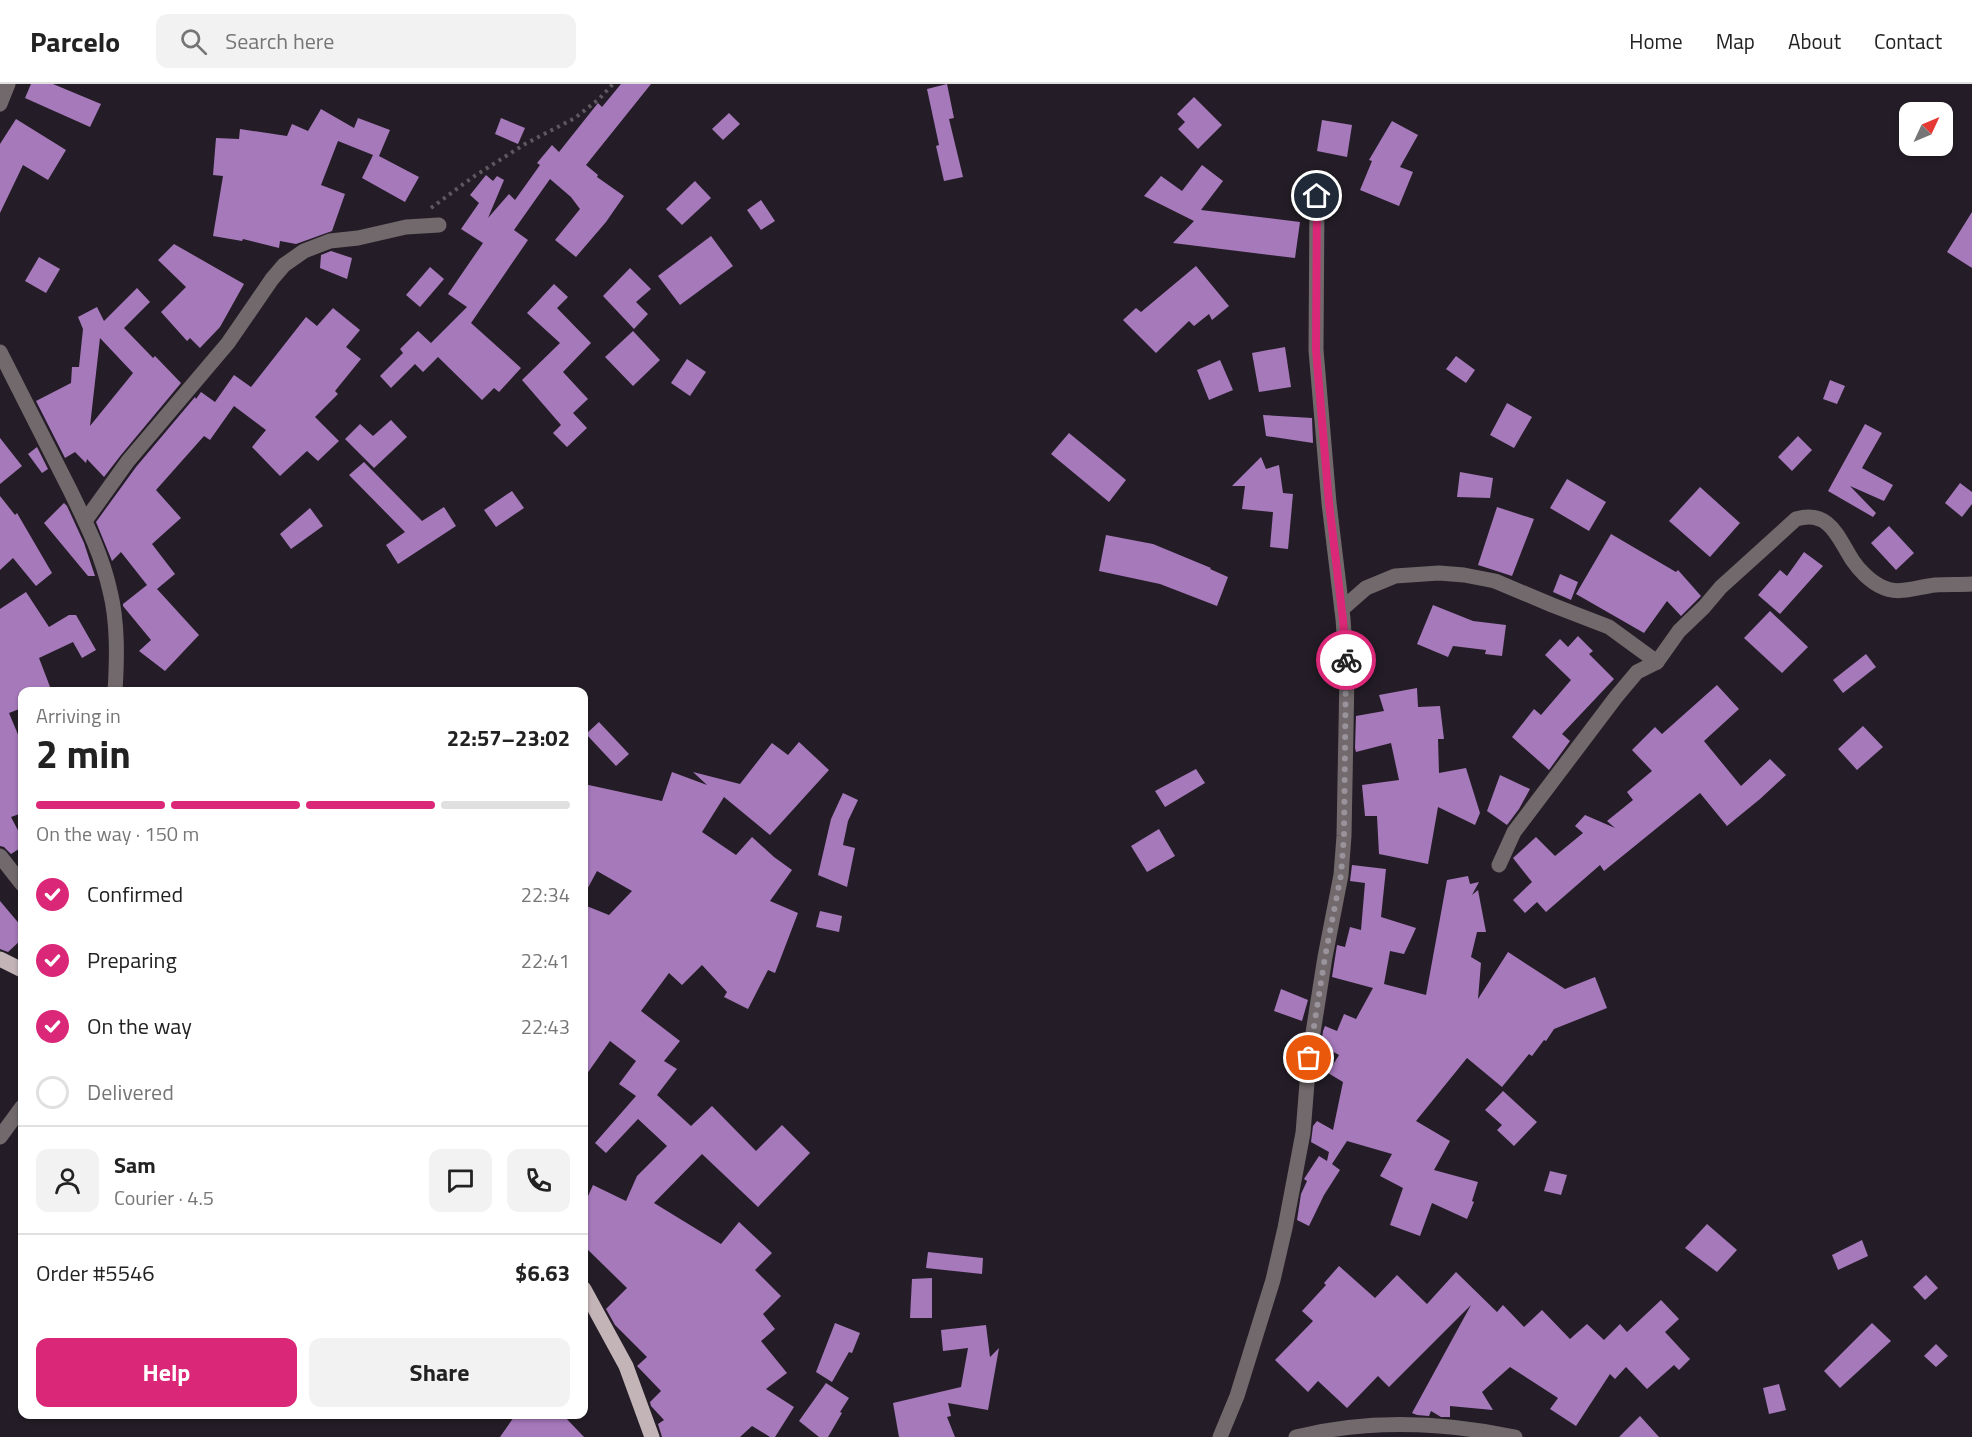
<!DOCTYPE html>
<meta charset="utf-8">
<style>
:root{--surface:#fff;--page:#f2f2f2;--text:#222;--muted:#767676;--line:#e0e0e0;--accent:#db2777}
body{margin:0;font-family:"Titillium Web",sans-serif;background:var(--page);color:var(--text);height:100vh;display:flex;flex-direction:column;font-size:22px;white-space:nowrap}
*{box-sizing:border-box;margin:0}
p{font-size:20px;color:var(--muted)}
.icon{flex:none;width:33px;height:33px;fill:none;stroke:currentColor;stroke-width:2;stroke-linecap:round;stroke-linejoin:round}
.map{position:relative;flex:1;overflow:hidden}
.details{position:absolute;left:18px;top:603px;width:570px;height:732px;display:flex;flex-direction:column;background:var(--surface);border-radius:12px;box-shadow:0 2px 4px #0004}
.details>*{flex:none}
.needle{width:39px;rotate:46deg}
.buttons{position:absolute;left:1899px;top:18px;display:grid;gap:12px}
.buttons a{display:grid;place-items:center;width:54px;height:54px;border-radius:12px;background:var(--surface);box-shadow:0 2px 4px #0004;font-size:30px}
.pin{position:absolute;display:grid;place-items:center;width:51px;height:51px;color:#fff;margin:-26px;border:3px solid #fff;border-radius:50%;box-shadow:0 2px 6px #0007}
.courier{position:absolute;display:grid;place-items:center;width:60px;height:60px;margin:-30px;border:4px solid #db2777;border-radius:50%;background:#fff;color:#222;box-shadow:0 2px 8px #0007}
.summary em{font-style:normal;font-weight:700}
.summary div{display:flex;flex-direction:column-reverse}
.summary{display:flex;align-items:center;justify-content:space-between;height:102px;padding:0 18px}
h1{font-size:39px;font-weight:700;line-height:45px}
.bar{display:grid;grid-template-columns:repeat(4,1fr);gap:9px 6px;align-content:center;height:72px;padding:0 18px}
.bar i{height:8px;border-radius:4px;background:var(--line)}
.bar .current{background:var(--accent)}
.bar p{grid-column:span 4}
.line{display:flex;align-items:center;gap:15px;padding:0 18px;border-top:2px solid var(--line)}
.line div{flex:1}
.round{display:grid;place-items:center;flex:none;width:63px;height:63px;border-radius:12px;background:var(--page)}
ol{padding:0 18px;list-style:none}
li{display:flex;align-items:center;gap:18px;height:66px}
li p{margin-inline-start:auto}
li .icon{padding:6px;border-radius:50%;background:var(--accent);color:#fff;stroke-width:4}
li:last-child{color:var(--muted)}
li i{width:33px;height:33px;border:3px solid var(--line);border-radius:50%}
.button{display:flex;gap:12px;margin-top:auto;padding:12px 18px}
.button a{flex:1;height:69px;border-radius:12px;background:var(--accent);color:#fff;font-size:24px;font-weight:700;line-height:69px;text-align:center}
.button a+a{background:var(--page);color:var(--text)}
header{display:flex;align-items:center;gap:36px;box-sizing:border-box;height:84px;padding:0 30px;background:var(--surface);border-bottom:2px solid var(--line)}
header strong{font-size:28px}
nav{display:flex;gap:33px;margin-inline-start:auto;font-size:21px}
.search{width:420px;height:54px;background:var(--page);display:flex;align-items:center;gap:15px;box-sizing:border-box;padding:0 21px;border-radius:12px;color:var(--muted);font-size:22px}
.map>svg:first-child{display:block}
.building{fill:#a679bb;fill-rule:evenodd}
.lines{fill:none;stroke-linecap:round;stroke-linejoin:round}
.path{stroke:#5e5861;stroke-width:4;stroke-dasharray:3 4.5;stroke-linecap:butt}
.minor{stroke:#71696b;stroke-width:15}
.major{stroke:#c3b4b8;stroke-width:15}
.done{stroke:#99949c;stroke-width:6;stroke-dasharray:0 10.8}
.route{stroke:#db2777;stroke-width:8}
</style>
<header>
<strong>Parcelo</strong>
<div class="search"><svg class="icon" aria-label="search" viewBox="0 0 24 24"><circle cx="10" cy="10" r="6"/><path d="M15 15l6 6"/></svg>Search here</div>
<nav><a>Home</a><a>Map</a><a>About</a><a>Contact</a></nav>
</header>
<div class="map">
<svg width="1972" height="1353" viewBox="0 0 1972 1353">
<rect width="100%" height="100%" fill="#241d27"/>
<g class="building">
<path d="M 31,0 L 53,0 L 101,20 L 90,43 L 25,14 Z"/>
<path d="M 621,0 L 651,0 L 586,81 L 598,91 L 597,93 L 624,112 L 606,138 L 576,173 L 555,156 L 580,125 L 571,113 L 550,95 L 514,146 L 528,156 L 471,239 L 521,284 L 499,308 L 494,304 L 482,316 L 438,273 L 423,288 L 415,280 L 391,304 L 380,292 L 403,269 L 400,265 L 418,247 L 431,259 L 467,223 L 448,210 L 483,159 L 461,145 L 479,119 L 470,111 L 486,91 L 493,97 L 497,92 L 504,96 L 488,134 L 509,110 L 515,116 L 540,81 L 537,79 L 552,61 L 559,68 L 598,19 L 602,23 Z"/>
<path d="M 947,0 L 954,34 L 949,35 L 963,93 L 944,97 L 936,62 L 939,61 L 927,5 Z"/>
<path d="M 1194,13 L 1222,41 L 1198,65 L 1178,45 L 1185,38 L 1177,30 Z"/>
<path d="M 321,25 L 354,44 L 358,34 L 390,46 L 379,72 L 419,93 L 405,118 L 362,94 L 373,71 L 338,57 L 321,101 L 345,110 L 332,147 L 296,160 L 280,157 L 279,164 L 243,155 L 242,157 L 213,152 L 223,92 L 213,91 L 216,54 L 239,55 L 240,45 L 287,52 L 292,40 L 308,47 Z"/>
<path d="M 729,29 L 740,40 L 723,56 L 712,45 Z"/>
<path d="M 501,34 L 525,44 L 518,60 L 495,50 Z"/>
<path d="M 16,35 L 66,66 L 48,96 L 23,81 L 0,129 L 0,60 Z"/>
<path d="M 1322,36 L 1352,41 L 1347,73 L 1317,67 Z"/>
<path d="M 1392,37 L 1418,51 L 1400,83 L 1413,88 L 1399,122 L 1360,106 L 1372,77 L 1369,76 Z"/>
<path d="M 1202,81 L 1223,97 L 1201,126 L 1300,138 L 1295,174 L 1173,159 L 1194,137 L 1144,112 L 1161,92 L 1182,107 Z"/>
<path d="M 695,97 L 711,114 L 682,141 L 666,125 Z"/>
<path d="M 761,116 L 775,137 L 761,146 L 747,126 Z"/>
<path d="M 1972,128 L 1972,184 L 1947,168 Z"/>
<path d="M 711,152 L 733,182 L 680,221 L 658,192 Z"/>
<path d="M 174,160 L 244,200 L 220,243 L 200,264 L 190,254 L 187,257 L 161,228 L 186,203 L 158,176 Z"/>
<path d="M 331,167 L 352,174 L 347,195 L 320,184 L 321,171 Z"/>
<path d="M 39,173 L 60,185 L 46,209 L 25,197 Z"/>
<path d="M 1196,182 L 1229,222 L 1212,236 L 1209,230 L 1194,242 L 1189,237 L 1156,269 L 1123,236 L 1136,224 L 1141,228 Z"/>
<path d="M 430,183 L 444,195 L 420,223 L 406,211 Z"/>
<path d="M 630,184 L 651,205 L 636,218 L 648,230 L 634,245 L 603,212 Z"/>
<path d="M 554,200 L 568,213 L 557,224 L 591,259 L 563,288 L 588,315 L 573,329 L 587,344 L 567,363 L 553,349 L 561,341 L 522,296 L 560,259 L 527,229 Z"/>
<path d="M 137,204 L 150,218 L 124,244 L 153,274 L 155,272 L 181,299 L 121,371 L 104,393 L 87,375 L 86,379 L 75,368 L 65,374 L 36,317 L 71,299 L 72,283 L 79,283 L 83,245 L 78,233 L 97,223 L 104,237 ZM 100,254 L 133,289 L 90,342 Z"/>
<path d="M 333,224 L 360,246 L 346,263 L 361,275 L 335,307 L 338,310 L 315,333 L 339,357 L 318,377 L 307,367 L 280,392 L 252,363 L 266,346 L 234,322 L 210,356 L 204,352 L 156,406 L 181,434 L 152,460 L 175,490 L 157,505 L 199,551 L 165,587 L 139,567 L 151,556 L 123,522 L 123,520 L 147,501 L 121,468 L 112,477 L 96,438 L 136,383 L 195,313 L 196,315 L 201,308 L 215,318 L 234,291 L 251,303 L 306,233 L 317,242 Z"/>
<path d="M 633,247 L 660,276 L 633,302 L 605,273 Z"/>
<path d="M 1285,263 L 1291,303 L 1259,308 L 1252,269 Z"/>
<path d="M 1456,272 L 1475,286 L 1466,299 L 1446,285 Z"/>
<path d="M 687,275 L 706,288 L 690,312 L 671,299 Z"/>
<path d="M 1220,276 L 1233,306 L 1209,316 L 1197,286 Z"/>
<path d="M 1830,296 L 1845,302 L 1837,320 L 1823,315 Z"/>
<path d="M 1507,319 L 1532,333 L 1514,364 L 1490,351 Z"/>
<path d="M 1263,331 L 1312,334 L 1313,359 L 1266,352 Z"/>
<path d="M 391,336 L 407,353 L 374,384 L 345,355 L 360,340 L 373,352 Z"/>
<path d="M 1865,340 L 1882,349 L 1862,384 L 1893,401 L 1884,417 L 1850,402 L 1876,429 L 1873,433 L 1828,407 Z"/>
<path d="M 1069,349 L 1126,396 L 1109,418 L 1051,370 Z"/>
<path d="M 1798,352 L 1812,366 L 1792,387 L 1778,373 Z"/>
<path d="M 0,354 L 22,382 L 0,400 Z"/>
<path d="M 37,363 L 48,385 L 42,389 L 28,370 Z"/>
<path d="M 1261,373 L 1266,385 L 1279,381 L 1283,409 L 1293,410 L 1288,465 L 1270,463 L 1273,428 L 1242,425 L 1245,402 L 1232,402 Z"/>
<path d="M 364,378 L 422,437 L 444,423 L 456,442 L 398,480 L 386,461 L 405,448 L 349,391 Z"/>
<path d="M 1460,388 L 1493,394 L 1490,414 L 1457,413 Z"/>
<path d="M 1567,395 L 1606,418 L 1589,447 L 1550,424 Z"/>
<path d="M 1960,399 L 1972,408 L 1972,420 L 1962,433 L 1945,419 Z"/>
<path d="M 1700,403 L 1740,439 L 1710,473 L 1669,437 Z"/>
<path d="M 512,407 L 524,424 L 496,443 L 484,426 Z"/>
<path d="M 0,412 L 15,431 L 17,429 L 52,489 L 36,502 L 13,474 L 0,486 Z"/>
<path d="M 64,419 L 67,422 L 84,459 L 95,492 L 88,492 L 44,439 Z"/>
<path d="M 1497,423 L 1534,435 L 1512,492 L 1478,481 Z"/>
<path d="M 310,424 L 323,442 L 291,465 L 280,450 Z"/>
<path d="M 1889,442 L 1914,469 L 1896,486 L 1871,459 Z"/>
<path d="M 1611,450 L 1676,488 L 1678,486 L 1701,512 L 1681,532 L 1667,517 L 1644,549 L 1576,510 Z"/>
<path d="M 1106,451 L 1153,460 L 1211,484 L 1210,485 L 1228,493 L 1217,522 L 1160,500 L 1099,487 Z"/>
<path d="M 1804,468 L 1823,482 L 1780,530 L 1758,511 L 1780,486 L 1787,492 Z"/>
<path d="M 1560,490 L 1578,498 L 1571,516 L 1553,508 Z"/>
<path d="M 26,508 L 49,543 L 69,531 L 76,531 L 96,566 L 82,574 L 73,558 L 39,574 L 52,608 L 22,608 L 22,624 L 9,629 L 22,660 L 22,729 L 11,733 L 22,754 L 22,763 L 11,770 L 4,763 L 0,762 L 0,525 Z"/>
<path d="M 1433,521 L 1473,537 L 1506,541 L 1502,572 L 1485,570 L 1486,566 L 1453,562 L 1448,573 L 1417,560 Z"/>
<path d="M 1770,527 L 1808,563 L 1782,589 L 1744,554 Z"/>
<path d="M 1578,552 L 1593,567 L 1589,570 L 1614,595 L 1562,650 L 1570,657 L 1549,686 L 1512,653 L 1534,625 L 1541,631 L 1571,596 L 1545,571 L 1560,555 L 1568,563 Z"/>
<path d="M 1866,570 L 1876,583 L 1843,609 L 1833,596 Z"/>
<path d="M 1717,601 L 1739,625 L 1704,657 L 1741,702 L 1770,675 L 1786,691 L 1760,715 L 1727,742 L 1700,709 L 1604,787 L 1600,781 L 1546,828 L 1537,818 L 1525,829 L 1513,816 L 1532,798 L 1513,774 L 1536,753 L 1555,772 L 1583,749 L 1575,742 L 1585,731 L 1615,744 L 1607,737 L 1633,716 L 1627,708 L 1652,687 L 1632,666 L 1655,643 L 1662,650 Z"/>
<path d="M 1417,604 L 1418,623 L 1440,622 L 1444,655 L 1438,655 L 1439,689 L 1466,684 L 1480,729 L 1475,741 L 1438,723 L 1428,780 L 1379,770 L 1377,732 L 1365,732 L 1362,701 L 1399,696 L 1391,659 L 1356,668 L 1355,664 L 1356,632 L 1384,627 L 1379,611 Z"/>
<path d="M 599,638 L 629,670 L 616,682 L 586,650 Z"/>
<path d="M 1863,642 L 1883,663 L 1857,686 L 1838,665 Z"/>
<path d="M 799,658 L 829,686 L 770,751 L 724,713 L 702,748 L 736,771 L 752,753 L 774,773 L 792,786 L 770,817 L 798,829 L 775,889 L 768,886 L 748,925 L 724,913 L 727,908 L 702,881 L 682,901 L 669,889 L 641,927 L 680,957 L 664,977 L 677,985 L 657,1011 L 691,1042 L 712,1022 L 756,1067 L 782,1041 L 810,1069 L 758,1123 L 702,1070 L 654,1119 L 721,1160 L 739,1138 L 772,1169 L 755,1186 L 781,1212 L 763,1230 L 775,1245 L 761,1257 L 787,1289 L 766,1305 L 794,1323 L 775,1353 L 770,1353 L 752,1342 L 740,1353 L 662,1353 L 658,1340 L 664,1336 L 651,1322 L 650,1318 L 661,1307 L 637,1282 L 647,1273 L 615,1241 L 606,1225 L 627,1204 L 584,1162 L 584,1121 L 593,1101 L 626,1117 L 637,1092 L 667,1062 L 638,1035 L 606,1069 L 595,1059 L 636,1012 L 619,1000 L 636,977 L 610,957 L 584,994 L 584,821 L 609,831 L 632,807 L 597,787 L 584,811 L 584,700 L 662,717 L 672,688 L 707,701 L 693,688 L 740,700 L 772,659 L 788,671 Z"/>
<path d="M 1196,685 L 1205,699 L 1165,723 L 1155,707 Z"/>
<path d="M 1500,691 L 1530,705 L 1519,725 L 1507,741 L 1487,727 Z"/>
<path d="M 843,709 L 858,716 L 848,737 L 843,761 L 855,764 L 847,803 L 818,791 L 831,735 Z"/>
<path d="M 1159,745 L 1175,772 L 1147,788 L 1131,762 Z"/>
<path d="M 1352,781 L 1386,785 L 1381,833 L 1416,844 L 1404,870 L 1390,867 L 1384,900 L 1426,911 L 1447,796 L 1468,792 L 1470,800 L 1479,798 L 1472,811 L 1478,806 L 1486,848 L 1477,848 L 1471,873 L 1481,879 L 1478,915 L 1508,868 L 1565,905 L 1595,893 L 1607,924 L 1554,945 L 1546,957 L 1544,956 L 1532,972 L 1529,970 L 1502,1003 L 1467,974 L 1416,1037 L 1450,1057 L 1434,1086 L 1478,1098 L 1472,1117 L 1474,1118 L 1467,1135 L 1432,1119 L 1420,1152 L 1390,1141 L 1403,1104 L 1380,1092 L 1392,1070 L 1347,1057 L 1332,1080 L 1340,1086 L 1324,1111 L 1309,1142 L 1297,1136 L 1301,1110 L 1307,1097 L 1304,1095 L 1319,1072 L 1327,1077 L 1329,1068 L 1311,1058 L 1313,1042 L 1317,1037 L 1333,1046 L 1343,998 L 1328,989 L 1339,971 L 1321,961 L 1323,947 L 1325,942 L 1337,947 L 1344,930 L 1356,935 L 1373,904 L 1332,893 L 1337,861 L 1345,863 L 1350,843 L 1361,846 L 1365,799 L 1350,797 Z"/>
<path d="M 0,817 L 22,843 L 22,855 L 8,868 L 0,865 Z"/>
<path d="M 820,827 L 842,832 L 839,848 L 816,843 Z"/>
<path d="M 1281,905 L 1308,916 L 1302,937 L 1274,927 Z"/>
<path d="M 1503,1007 L 1537,1038 L 1514,1062 L 1497,1046 L 1502,1041 L 1485,1026 Z"/>
<path d="M 1550,1087 L 1567,1091 L 1561,1111 L 1544,1107 Z"/>
<path d="M 1707,1140 L 1737,1166 L 1717,1188 L 1685,1164 Z"/>
<path d="M 1862,1156 L 1868,1172 L 1838,1186 L 1832,1171 Z"/>
<path d="M 928,1168 L 983,1174 L 982,1190 L 926,1184 Z"/>
<path d="M 1339,1182 L 1375,1214 L 1397,1191 L 1427,1220 L 1456,1188 L 1497,1228 L 1503,1221 L 1524,1243 L 1542,1226 L 1570,1255 L 1587,1240 L 1604,1256 L 1620,1240 L 1627,1248 L 1661,1216 L 1679,1235 L 1665,1248 L 1690,1275 L 1679,1286 L 1674,1281 L 1647,1305 L 1626,1283 L 1615,1295 L 1610,1290 L 1576,1342 L 1550,1325 L 1558,1314 L 1510,1283 L 1482,1308 L 1493,1326 L 1450,1322 L 1450,1333 L 1441,1333 L 1431,1327 L 1429,1332 L 1417,1331 L 1412,1329 L 1471,1221 L 1389,1303 L 1378,1292 L 1347,1324 L 1318,1297 L 1308,1308 L 1275,1276 L 1313,1237 L 1302,1227 L 1326,1201 L 1324,1199 Z"/>
<path d="M 1926,1191 L 1938,1204 L 1925,1216 L 1913,1203 Z"/>
<path d="M 932,1194 L 932,1234 L 910,1234 L 912,1195 Z"/>
<path d="M 835,1239 L 860,1249 L 852,1269 L 849,1268 L 832,1298 L 816,1288 Z"/>
<path d="M 1872,1239 L 1891,1257 L 1840,1304 L 1824,1287 Z"/>
<path d="M 986,1241 L 990,1273 L 999,1264 L 988,1326 L 948,1319 L 951,1332 L 947,1333 L 955,1353 L 899,1353 L 893,1319 L 961,1303 L 968,1264 L 943,1267 L 941,1246 Z"/>
<path d="M 1936,1260 L 1948,1272 L 1936,1283 L 1924,1272 Z"/>
<path d="M 826,1299 L 849,1314 L 840,1328 L 842,1329 L 828,1353 L 819,1353 L 799,1337 Z"/>
<path d="M 1779,1300 L 1786,1326 L 1769,1330 L 1763,1304 Z"/>
<path d="M 516,1330 L 562,1330 L 584,1353 L 500,1353 Z"/>
<path d="M 1640,1332 L 1659,1353 L 1619,1353 Z"/>
</g>
<g class="lines">
<path class="path" d="M 431,124 L 473,93 L 525,60 L 575,34 L 599,15 L 613,0"/>
<g class="minor">
<path d="M 0,20 L 8,0"/>
<path d="M 0,268 C 23,314 47,360 70,406 C 86,439 102,471 110,507 C 118,539 117,575 115,608"/>
<path d="M 85,437 L 128,377 L 228,259 L 272,195 L 284,181 L 304,167 L 330,157 L 358,154 L 406,143 L 439,141"/>
<path d="M 1342,525 L 1366,504 L 1395,492 L 1439,489 L 1464,491 L 1495,497 L 1552,521 L 1609,543 L 1657,578 L 1679,547 L 1704,523 L 1721,503 L 1796,435 C 1830,425 1838,454 1853,477 C 1859,486 1870,497 1880,502 C 1898,512 1916,503 1935,501 C 1947,500 1960,501 1972,500"/>
<path d="M 0,772 L 22,800"/>
<path d="M 1499,781 L 1514,748 L 1616,613 L 1637,588 L 1657,578"/>
<path d="M 0,1053 L 22,1023"/>
<path d="M 1220,1353 L 1237,1312 L 1273,1196 L 1285,1144 L 1303,1049 L 1309,974 L 1325,873 L 1341,791 L 1344,752 L 1347,590 L 1343,535 L 1329,419 L 1316,266 L 1317,113"/>
<path d="M 1296,1353 C 1367,1335 1443,1338 1515,1353"/>
</g>
<g class="major">
<path d="M 0,875 L 22,886"/>
<path d="M 584,1205 L 626,1282 L 652,1353"/>
</g>
</g>
<g class="lines">
<path class="done" d="M 1309,974 L 1325,873 L 1341,791 L 1344,752 L 1346,576"/>
<path class="route" d="M 1317,112 L 1316,266 L 1329,419 L 1343,536 L 1346,576"/>
</g>
</svg>
<div class="buttons">
<a><svg class="needle" viewBox="-14 -14 28 28"><path d="M0-13l5 13h-10z" fill="#e53935"/><path d="M0 13l5-13h-10z" fill="#767676"/></svg></a>
</div>
<div class="pin" style="left:1309px;top:974px;background:#ea580c"><svg class="icon" aria-label="bag" viewBox="0 0 24 24"><path d="M5 8h14l-1 12H6zM9 8a3 3 0 0 1 6 0"/></svg></div>
<div class="pin" style="left:1317px;top:112px;background:#1f2937"><svg class="icon" aria-label="home" viewBox="0 0 24 24"><path d="M3 11l9-7 9 7M6 9v11h12V9"/></svg></div>
<div class="courier" style="left:1346px;top:576px"><svg class="icon" aria-label="bike" viewBox="0 0 24 24"><circle cx="6" cy="16" r="4"/><circle cx="18" cy="16" r="4"/><path d="M6 16l4-8h5l3 8M10 8l3 8H6M13 5h3"/></svg></div>
<section class="details">
<div class="summary"><div><h1>2 min</h1><p>Arriving in</p></div><em>22:57–23:02</em></div>
<div class="bar"><i class="current"></i><i class="current"></i><i class="current"></i><i></i><p>On the way · 150 m</p></div>
<ol>
<li><svg class="icon" aria-label="check" viewBox="0 0 24 24"><path d="M5 12l5 5 9-10"/></svg>Confirmed<p>22:34</p></li>
<li><svg class="icon" aria-label="check" viewBox="0 0 24 24"><path d="M5 12l5 5 9-10"/></svg>Preparing<p>22:41</p></li>
<li><svg class="icon" aria-label="check" viewBox="0 0 24 24"><path d="M5 12l5 5 9-10"/></svg>On the way<p>22:43</p></li>
<li><i></i>Delivered</li>
</ol>
<div class="line" style="height:108px"><a class="round"><svg class="icon" aria-label="person" viewBox="0 0 24 24"><circle cx="12" cy="8" r="4"/><path d="M4 21q1-7 8-7t8 7"/></svg></a><div><b>Sam</b><p>Courier · 4.5</p></div><a class="round"><svg class="icon" aria-label="chat" viewBox="0 0 24 24"><path d="M4 5h16v11H9l-5 4z"/></svg></a><a class="round"><svg class="icon" aria-label="phone" viewBox="0 0 24 24"><path d="M5 4h4l2 5-3 2q2 4 5 5l2-3 5 2v4C11 20 4 13 5 4z"/></svg></a></div>
<div class="line" style="height:78px"><div>Order #5546</div><b>$6.63</b></div>
<div class="button"><a>Help</a><a>Share</a></div>
</section>
</div>
